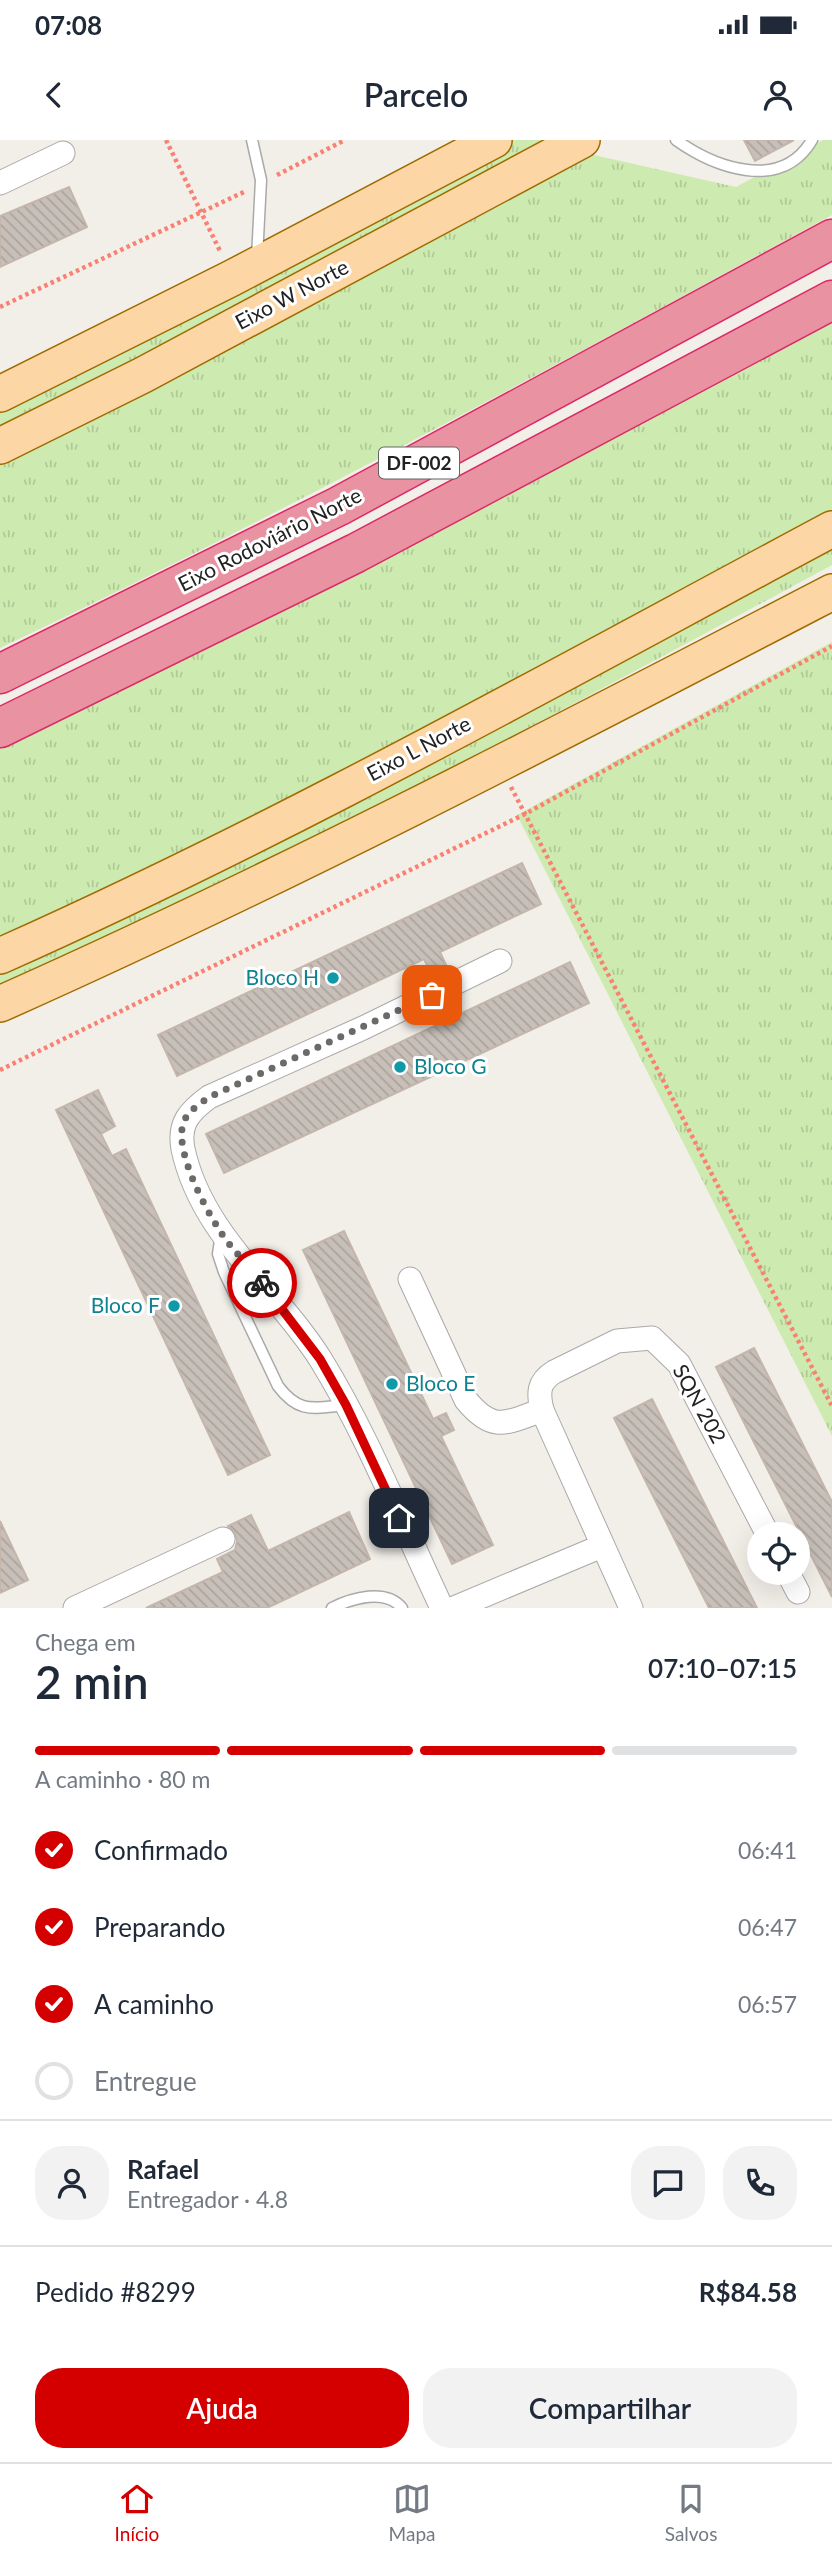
<!DOCTYPE html>
<html lang="pt">
<meta charset="utf-8">
<style>
:root{--surface:#fff;--page:#f2f2f3;--text:#1f2937;--muted:#747a83;--line:#e0e1e3;--accent:#d40000}
body{margin:0;font-family:Lato,sans-serif;background:var(--page);color:var(--text);height:100vh;display:flex;flex-direction:column;font-size:26px;white-space:nowrap}
*{box-sizing:border-box;margin:0}
p{font-size:23px;color:var(--muted)}
.icon{flex:none;width:38px;height:38px;fill:none;stroke:currentColor;stroke-width:2;stroke-linecap:round;stroke-linejoin:round}
.map{position:relative;height:1468px;overflow:hidden}
.sheet{display:flex;flex-direction:column;background:var(--surface);flex:1}
.sheet>*{flex:none}
.tools{position:absolute;left:747px;top:1382px;display:grid;gap:14px}
.tools a{display:grid;place-items:center;width:63px;height:63px;border-radius:50%;background:var(--surface);box-shadow:0 7px 28px #0002;font-size:35px}
.pin{position:absolute;display:grid;place-items:center;width:60px;height:60px;color:#fff;margin:-30px;border-radius:14px;box-shadow:0 4px 10px #0006}
.courier{position:absolute;display:grid;place-items:center;width:70px;height:70px;margin:-35px;border:5px solid #d40000;border-radius:50%;background:#fff;color:#222;box-shadow:0 2px 9px #0007}
.head em{font-style:normal;font-weight:600}
.head div{display:flex;flex-direction:column-reverse}
.head{display:flex;align-items:center;justify-content:space-between;height:119px;padding:0 35px}
h1{font-size:46px;font-weight:600;line-height:52px}
.bar{display:grid;grid-template-columns:repeat(4,1fr);gap:10px 7px;align-content:center;height:84px;padding:0 35px}
.bar i{height:9px;border-radius:5px;background:var(--line)}
.bar .current{background:var(--accent)}
.bar p{grid-column:span 4}
.line{display:flex;align-items:center;gap:18px;padding:0 35px;border-top:2px solid var(--line)}
.line div{flex:1}
.round{display:grid;place-items:center;flex:none;width:74px;height:74px;border-radius:28px;background:var(--page)}
ol{padding:0 35px;list-style:none}
li{display:flex;align-items:center;gap:21px;height:77px}
li p{margin-inline-start:auto}
li .icon{padding:7px;border-radius:50%;background:var(--accent);color:#fff;stroke-width:4}
li:last-child{color:var(--muted)}
li i{width:38px;height:38px;border:4px solid var(--line);border-radius:50%}
.cta{display:flex;gap:14px;margin-top:auto;padding:14px 35px}
.cta a{flex:1;height:80px;border-radius:28px;background:var(--accent);color:#fff;font-size:28px;font-weight:600;line-height:80px;text-align:center}
.cta a+a{background:var(--page);color:var(--text)}
.status{display:flex;justify-content:space-between;align-items:center;height:49px;padding:0 35px;background:var(--surface);direction:ltr}
.status svg{height:19px;fill:currentColor}
header{display:flex;justify-content:space-between;align-items:center;height:91px;padding:0 35px;background:var(--surface);font-size:32px;font-weight:600}
.tab-bar{display:flex;justify-content:space-around;align-items:center;height:98px;border-top:2px solid var(--line);background:var(--surface);font-size:19px;color:var(--muted)}
.tab-bar a{display:grid;justify-items:center;gap:4px}
.tab-bar .current{color:var(--accent)}
.map>svg:first-child{display:block}
.grass{fill:url(#grass-tufts)}
.building{fill:url(#building-back-hatch);stroke:#c4b6ab;stroke-width:2}
.lines{fill:none;stroke-linecap:round;stroke-linejoin:round}
.lane-casing{stroke:#a9a9a9;stroke-width:13}
.street-casing{stroke:#a9a9a9;stroke-width:25}
.primary-casing{stroke:#a06b00;stroke-width:38}
.highway-casing{stroke:#dc2a67;stroke-width:41}
.path{stroke:#fa8072;stroke-width:4.5;stroke-dasharray:3.5 3.5;stroke-linecap:butt}
.lane{stroke:#fff;stroke-width:10}
.street{stroke:#fff;stroke-width:23}
.primary{stroke:#fcd6a4;stroke-width:35}
.highway{stroke:#e892a2;stroke-width:38}
.done{stroke:#6b6a68;stroke-width:7;stroke-dasharray:0 12.6}
.route{stroke:#d40000;stroke-width:9}
.culture-dot{fill:#0f9aa8;stroke:#fff;stroke-width:2.5}
.labels{text-anchor:middle;stroke-width:6;stroke-linejoin:round;paint-order:stroke}
.shield{fill:#fff;stroke:#646464;stroke-width:2}
.shield-label{font-size:19px;font-weight:bold;fill:#222}
.street-label{font-size:21px;fill:#222;stroke:#fff}
.culture-label{font-size:21px;fill:#0d838f;stroke:#fff;text-anchor:end}
</style>
<div class="status"><b>07:08</b><svg viewBox="0 0 49 12"><path d="M0 12V9h3v3zM5 12V6h3v6zM10 12V3h3v9zM15 12V0h3v12zM26 1h20v11H26zM47 4h2v5h-2z"/></svg></div>
<header><svg class="icon" aria-label="back" viewBox="0 0 24 24"><path d="M15 5l-7 7 7 7"/></svg>Parcelo<svg class="icon" aria-label="person" viewBox="0 0 24 24"><circle cx="12" cy="8" r="4"/><path d="M4 21q1-7 8-7t8 7"/></svg></header>
<div class="map">
<svg width="832" height="1468" viewBox="0 0 832 1468">
<defs>
<pattern id="grass-tufts" width="24" height="20" patternUnits="userSpaceOnUse" patternTransform="scale(1.75)"><rect width="24" height="20" fill="#cdebb0"/><path d="M3 7l-1-3M5 7V3M7 7l1-3M15 17l-1-3M17 17v-4M19 17l1-3" fill="none" stroke="#b0c997"/></pattern>
<pattern id="building-back-hatch" width="6" height="6" patternUnits="userSpaceOnUse" patternTransform="scale(1.75)"><rect width="6" height="6" fill="#c7bfb8"/><path d="M-1 5l2 2M0 0l6 6M5-1l2 2" fill="none" stroke="#aba49e"/></pattern>
</defs>
<rect width="100%" height="100%" fill="#f2efe9"/>
<g class="grass">
<path d="M 514,0 L 553,0 L 220,177 L 0,287 L 0,269 L 286,123 Z"/>
<path d="M 823,0 L 832,0 L 832,75 C 557,225 283,374 0,508 L 0,308 L 585,13 L 736,47 Z"/>
<path d="M 832,176 L 832,370 L 471,568 L 69,768 L 0,798 L 0,606 Z"/>
<path d="M 832,404 L 832,425 C 559,573 283,720 0,849 L 0,832 Z"/>
<path d="M 832,502 L 832,1296 L 517,675 Z"/>
</g>
<g class="building">
<path d="M 744,0 L 794,0 L 755,21 Z"/>
<path d="M 69,47 L 87,87 L 0,127 L 0,76 Z"/>
<path d="M 522,723 L 541,764 L 440,812 L 449,831 L 433,838 L 424,819 L 177,936 L 158,895 Z"/>
<path d="M 570,822 L 589,863 L 224,1033 L 206,994 Z"/>
<path d="M 98,950 L 115,986 L 101,994 L 112,1016 L 126,1009 L 270,1315 L 228,1335 L 56,970 Z"/>
<path d="M 344,1091 L 433,1279 L 446,1273 L 454,1290 L 441,1296 L 493,1405 L 452,1424 L 303,1110 Z"/>
<path d="M 754,1208 L 832,1362 L 832,1457 L 716,1227 Z"/>
<path d="M 652,1259 L 690,1335 L 757,1468 L 709,1468 L 614,1278 Z"/>
<path d="M 349,1372 L 370,1419 L 267,1468 L 146,1468 L 223,1432 L 217,1419 L 235,1410 L 237,1401 L 235,1393 L 228,1386 L 251,1375 L 268,1411 Z"/>
<path d="M 0,1381 L 28,1440 L 0,1453 Z"/>
</g>
<g class="lines">
<defs>
<g id="lane">
<path d="M 252,0 L 261,40 L 257,118"/>
<path d="M 676,0 C 714,27 781,53 812,0"/>
<path d="M 221,1094 L 218,1114 L 224,1132 L 278,1246 C 299,1274 313,1268 346,1265"/>
<path d="M 332,1468 C 352,1458 386,1448 402,1468"/>
</g>
<g id="street">
<path d="M 0,43 L 63,13"/>
<path d="M 410,1139 L 466,1260 C 493,1293 506,1283 542,1270"/>
<path d="M 788,1433 L 798,1452"/>
<path d="M 75,1468 L 223,1399"/>
<path d="M 442,1468 C 403,1386 369,1298 321,1220 C 277,1150 201,1094 183,1009 C 178,983 190,971 209,957 L 363,888 L 500,821"/>
<path d="M 454,1468 L 602,1406"/>
<path d="M 631,1468 L 542,1270 C 538,1253 538,1242 554,1232 L 617,1201 L 652,1198 L 679,1224 L 768,1395"/>
</g>
<g id="primary">
<path d="M 0,254 L 232,138 L 494,0"/>
<path d="M 0,306 L 143,235 L 582,0"/>
<path d="M 0,816 C 285,689 557,536 832,389"/>
<path d="M 0,864 C 283,738 557,595 832,452"/>
</g>
<g id="highway">
<path d="M 0,534 L 339,366 L 832,99"/>
<path d="M 0,588 L 356,413 L 832,160"/>
</g>
</defs>
<use href="#lane" class="lane-casing"/>
<use href="#street" class="street-casing"/>
<use href="#primary" class="primary-casing"/>
<use href="#highway" class="highway-casing"/>
<g class="path">
<path d="M 166,0 L 221,113"/>
<path d="M 277,35 L 345,0"/>
<path d="M 0,167 L 244,52"/>
<path d="M 511,647 L 832,1266"/>
<path d="M 0,930 L 525,674 L 832,506"/>
</g>
<use href="#lane" class="lane"/>
<use href="#street" class="street"/>
<use href="#primary" class="primary"/>
<use href="#highway" class="highway"/>
</g>
<g class="lines">
<path class="done" d="M 262,1143 C 249,1125 232,1110 220,1091 C 205,1068 175,1012 183,984 C 187,971 199,965 209,957 L 432,855"/>
<path class="route" d="M 262,1143 L 320,1219 L 346,1265 L 399,1378"/>
</g>
<g class="culture-dot">
<circle cx="333" cy="838" r="7"/>
<circle cx="400" cy="927" r="7"/>
<circle cx="174" cy="1166" r="7"/>
<circle cx="392" cy="1244" r="7"/>
</g>
<g class="labels">
<rect class="shield" x="379" y="307.5" width="80" height="31" rx="5"/>
<g class="shield-label">
<text x="419" y="330">DF-002</text>
</g>
<g class="street-label">
<text transform="translate(292 155) rotate(-28)" y="7">Eixo W Norte</text>
<text transform="translate(270 400) rotate(-27)" y="7">Eixo Rodoviário Norte</text>
<text transform="translate(419 609) rotate(-28)" y="7">Eixo L Norte</text>
<text transform="translate(699 1264) rotate(61)" y="7">SQN 202</text>
</g>
<g class="culture-label">
<text x="319" y="845">Bloco H</text>
<text x="414" y="934" text-anchor="start">Bloco G</text>
<text x="160" y="1173">Bloco F</text>
<text x="406" y="1251" text-anchor="start">Bloco E</text>
</g>
</g>
</svg>
<div class="tools">
<a><svg class="icon" aria-label="locate" viewBox="0 0 24 24"><circle cx="12" cy="12" r="6"/><path d="M12 2v4M12 18v4M2 12h4M18 12h4"/></svg></a>
</div>
<div class="pin" style="left:432px;top:855px;background:#ea580c"><svg class="icon" aria-label="bag" viewBox="0 0 24 24"><path d="M5 8h14l-1 12H6zM9 8a3 3 0 0 1 6 0"/></svg></div>
<div class="pin" style="left:399px;top:1378px;background:#1f2937"><svg class="icon" aria-label="home" viewBox="0 0 24 24"><path d="M3 11l9-7 9 7M6 9v11h12V9"/></svg></div>
<div class="courier" style="left:262px;top:1143px"><svg class="icon" aria-label="bike" viewBox="0 0 24 24"><circle cx="6" cy="16" r="4"/><circle cx="18" cy="16" r="4"/><path d="M6 16l4-8h5l3 8M10 8l3 8H6M13 5h3"/></svg></div>
</div>
<section class="sheet">
<div class="head"><div><h1>2 min</h1><p>Chega em</p></div><em>07:10–07:15</em></div>
<div class="bar"><i class="current"></i><i class="current"></i><i class="current"></i><i></i><p>A caminho · 80 m</p></div>
<ol>
<li><svg class="icon" aria-label="check" viewBox="0 0 24 24"><path d="M5 12l5 5 9-10"/></svg>Confirmado<p>06:41</p></li>
<li><svg class="icon" aria-label="check" viewBox="0 0 24 24"><path d="M5 12l5 5 9-10"/></svg>Preparando<p>06:47</p></li>
<li><svg class="icon" aria-label="check" viewBox="0 0 24 24"><path d="M5 12l5 5 9-10"/></svg>A caminho<p>06:57</p></li>
<li><i></i>Entregue</li>
</ol>
<div class="line" style="height:126px"><a class="round"><svg class="icon" aria-label="person" viewBox="0 0 24 24"><circle cx="12" cy="8" r="4"/><path d="M4 21q1-7 8-7t8 7"/></svg></a><div><b>Rafael</b><p>Entregador · 4.8</p></div><a class="round"><svg class="icon" aria-label="chat" viewBox="0 0 24 24"><path d="M4 5h16v11H9l-5 4z"/></svg></a><a class="round"><svg class="icon" aria-label="phone" viewBox="0 0 24 24"><path d="M5 4h4l2 5-3 2q2 4 5 5l2-3 5 2v4C11 20 4 13 5 4z"/></svg></a></div>
<div class="line" style="height:91px"><div>Pedido #8299</div><b>R$84.58</b></div>
<div class="cta"><a>Ajuda</a><a>Compartilhar</a></div>
</section>
<nav class="tab-bar">
<a class="current"><svg class="icon" aria-label="home" viewBox="0 0 24 24"><path d="M3 11l9-7 9 7M6 9v11h12V9"/></svg>Início</a>
<a><svg class="icon" aria-label="map" viewBox="0 0 24 24"><path d="M3 6l6-2 6 2 6-2v14l-6 2-6-2-6 2zM9 4v14M15 6v14"/></svg>Mapa</a>
<a><svg class="icon" aria-label="saved" viewBox="0 0 24 24"><path d="M7 4h10v16l-5-4-5 4z"/></svg>Salvos</a>
</nav>
